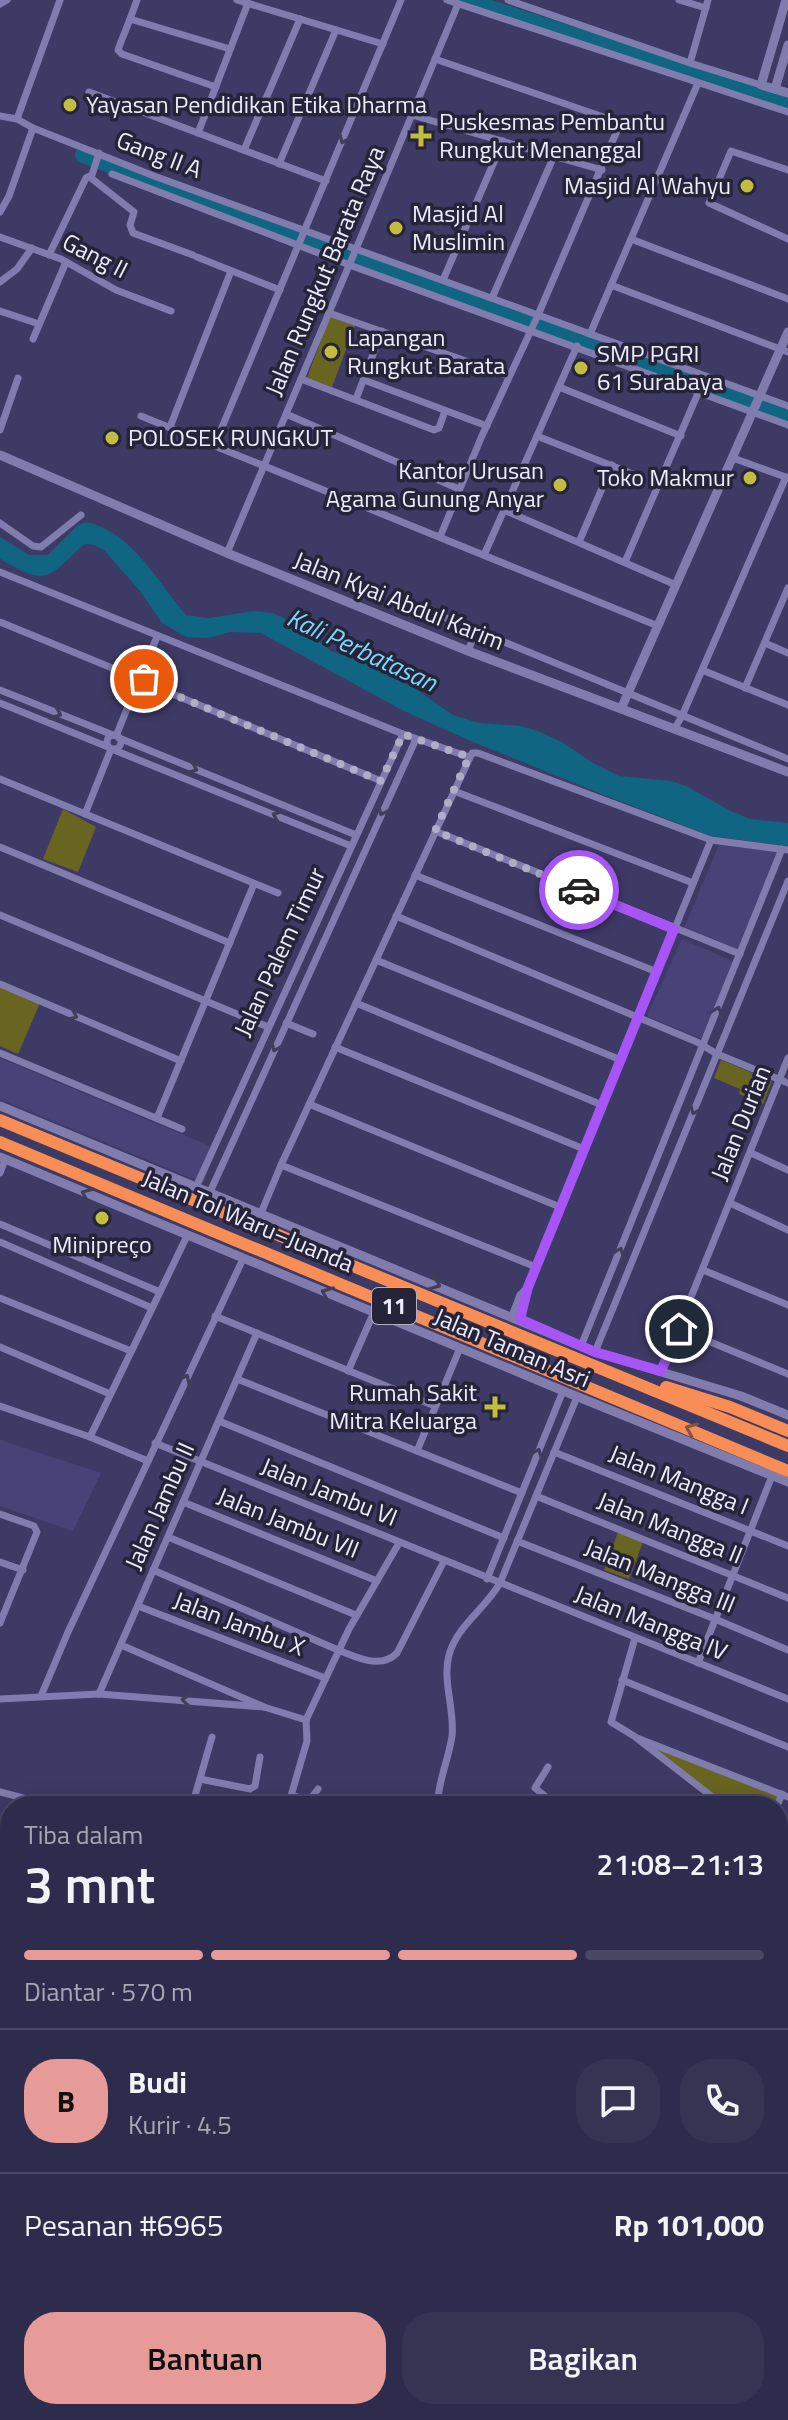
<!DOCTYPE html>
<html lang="id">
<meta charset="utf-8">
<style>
:root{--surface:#2e2c4c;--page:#363453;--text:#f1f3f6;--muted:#a7a7b5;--line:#494864;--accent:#e69b98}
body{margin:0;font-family:"Titillium Web",sans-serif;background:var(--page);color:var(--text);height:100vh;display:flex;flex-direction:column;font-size:30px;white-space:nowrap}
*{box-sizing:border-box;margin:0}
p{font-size:26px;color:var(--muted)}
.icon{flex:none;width:44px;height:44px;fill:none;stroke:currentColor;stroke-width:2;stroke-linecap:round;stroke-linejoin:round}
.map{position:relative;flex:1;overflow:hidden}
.sheet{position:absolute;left:0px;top:1796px;width:788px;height:624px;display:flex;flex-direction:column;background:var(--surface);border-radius:32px 32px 0 0;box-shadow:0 4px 20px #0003,0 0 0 2px var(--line)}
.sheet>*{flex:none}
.pin{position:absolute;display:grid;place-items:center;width:68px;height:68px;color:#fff;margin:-34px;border:4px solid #fff;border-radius:50%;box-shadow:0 2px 8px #0007}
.courier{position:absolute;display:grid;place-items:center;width:80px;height:80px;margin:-40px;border:6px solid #a855f7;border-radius:50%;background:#fff;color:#222;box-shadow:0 2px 10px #0007}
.overview em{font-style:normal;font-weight:600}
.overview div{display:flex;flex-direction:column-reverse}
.overview{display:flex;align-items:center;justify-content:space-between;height:136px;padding:0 24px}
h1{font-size:52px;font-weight:600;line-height:60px}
.bar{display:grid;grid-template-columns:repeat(4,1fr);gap:12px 8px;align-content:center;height:96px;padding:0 24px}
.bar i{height:10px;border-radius:6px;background:var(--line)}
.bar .active{background:var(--accent)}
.bar p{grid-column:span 4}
.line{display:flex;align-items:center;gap:20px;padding:0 24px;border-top:2px solid var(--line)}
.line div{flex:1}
.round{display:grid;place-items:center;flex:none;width:84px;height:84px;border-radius:32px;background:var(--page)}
.primary-button{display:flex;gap:16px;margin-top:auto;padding:16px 24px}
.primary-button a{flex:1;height:92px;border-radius:32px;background:var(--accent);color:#111;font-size:32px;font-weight:600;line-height:92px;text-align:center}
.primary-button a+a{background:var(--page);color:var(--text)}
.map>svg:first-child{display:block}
.built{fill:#484377}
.green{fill:#686520}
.water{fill:#0f6582}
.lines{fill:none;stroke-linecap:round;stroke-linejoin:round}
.stream{stroke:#0f6582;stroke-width:3}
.river{stroke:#0f6582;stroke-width:16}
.street{stroke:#807cae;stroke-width:7}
.secondary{stroke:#807cae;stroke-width:9}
.highway{stroke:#f88d55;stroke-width:12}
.oneway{stroke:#413e5c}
.oneway2{stroke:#845346}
.done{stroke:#afaec8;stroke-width:8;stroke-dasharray:0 14.4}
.route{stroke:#a855f7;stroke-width:10}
.poi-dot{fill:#c2bd3f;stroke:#262439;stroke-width:3}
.labels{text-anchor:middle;stroke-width:7;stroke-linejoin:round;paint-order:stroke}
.shield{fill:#262439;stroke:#b1b0c2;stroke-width:2}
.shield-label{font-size:22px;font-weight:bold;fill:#ececfd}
.poi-label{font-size:24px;fill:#ececfd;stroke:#262439;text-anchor:start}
.street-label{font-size:24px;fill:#ececfd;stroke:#262439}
.water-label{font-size:26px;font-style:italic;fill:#79d7fe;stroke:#262439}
</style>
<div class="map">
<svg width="788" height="2420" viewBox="0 0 788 2420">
<rect width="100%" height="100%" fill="#3e3a66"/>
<g class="built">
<path d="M 719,845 L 779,852 L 738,952 L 684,928 Z"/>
<path d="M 682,939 L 734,962 L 702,1039 L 647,1016 Z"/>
<path d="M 0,1058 L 217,1149 L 203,1183 L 0,1099 Z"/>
<path d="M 0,1440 L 101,1473 L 73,1531 L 0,1506 Z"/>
</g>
<g class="green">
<path d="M 330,316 L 355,325 L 332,387 L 307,378 Z"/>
<path d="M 63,809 L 96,827 L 78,872 L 43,859 Z"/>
<path d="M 0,986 L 40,1003 L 18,1054 L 0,1046 Z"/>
<path d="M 721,1060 L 772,1081 L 763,1104 L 739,1094 L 740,1089 L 714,1078 Z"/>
<path d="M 618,1532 L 643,1542 L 629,1579 L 604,1570 Z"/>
<path d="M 644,1743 L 779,1797 L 775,1806 L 727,1806 Z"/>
</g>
<path class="water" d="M 86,522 C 133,532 157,582 186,615 L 209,618 L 253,611 L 273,613 L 300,626 L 331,651 L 374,665 L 413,687 L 453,715 L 479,723 L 521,726 L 538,731 L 562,742 L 593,763 L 619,776 L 671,781 L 686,786 L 729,810 L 750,819 L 788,823 L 788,846 L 711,836 L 599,793 L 466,739 L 404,711 L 261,633 L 230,632 L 209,638 L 186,637 L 162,623 L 140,591 L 104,550 L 94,545 L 86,544 L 82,546 C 45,581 46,585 0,559 L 0,537 L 29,555 L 48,555 L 78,525 Z"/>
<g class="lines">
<g class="stream">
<path d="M 778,2289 L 788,2293"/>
<path d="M 778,2363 L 788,2343"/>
<path d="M 749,2420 L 754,2410"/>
</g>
<g class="river">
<path d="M 466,0 L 788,105"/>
<path d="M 83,155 L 788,416"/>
<path d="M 0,2193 L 10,2199"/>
<path d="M 179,2410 L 196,2420"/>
</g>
<g class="street">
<path d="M 237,0 L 383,44"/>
<path d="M 447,0 L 788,112"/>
<path d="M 508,0 L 690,63 L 761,85"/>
<path d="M 679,0 L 706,8"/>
<path d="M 0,4 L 7,0"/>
<path d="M 130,19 L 137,0"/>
<path d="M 435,59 L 615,121 L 619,126 L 538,315 L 788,406"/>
<path d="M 690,63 L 708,0"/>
<path d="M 216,87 L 122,54 L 118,50 L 119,47 L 130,19 L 230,49"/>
<path d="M 89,92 L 326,181"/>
<path d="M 412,115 L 602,170"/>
<path d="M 0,116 L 17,119 L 33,128 L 154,176 L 538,315 L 481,438 L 440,537"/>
<path d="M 17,119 L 60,0"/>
<path d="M 198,133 L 248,3"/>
<path d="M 244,150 L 300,19"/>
<path d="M 99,153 L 91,178 L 134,212 L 130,225 L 133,233 L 193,255"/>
<path d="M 279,164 L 336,30"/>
<path d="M 788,170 L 731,151 L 709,203 L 788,239"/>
<path d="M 112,174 L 355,267 L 788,425"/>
<path d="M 0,212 L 9,196 L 33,128"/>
<path d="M 0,237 L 61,259 L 116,290 L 171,311"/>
<path d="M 631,239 L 788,299"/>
<path d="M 49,255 L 86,178 L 90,176"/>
<path d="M 197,257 L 280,290"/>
<path d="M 443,280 L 503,141"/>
<path d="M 0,282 L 17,269 L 32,248"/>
<path d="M 611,285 L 788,352"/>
<path d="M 492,298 L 554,156"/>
<path d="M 0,311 L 39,324"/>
<path d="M 329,313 L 509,376"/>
<path d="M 590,334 L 698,83"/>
<path d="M 33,339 L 66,262"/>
<path d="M 301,379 L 434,430 L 439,428 L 445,411"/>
<path d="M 364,380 L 487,426"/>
<path d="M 559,387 L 681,436"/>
<path d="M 356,399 L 382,331"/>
<path d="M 286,414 L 459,489"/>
<path d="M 141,416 L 658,626"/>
<path d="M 170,427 L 231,271"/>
<path d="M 0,430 L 18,378"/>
<path d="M 537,436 L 635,475"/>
<path d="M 215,444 L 401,0"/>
<path d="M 733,458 L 788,478"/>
<path d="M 504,510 L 676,585"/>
<path d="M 0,523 L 33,546 L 41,547 L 81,515"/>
<path d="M 579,542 L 612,465"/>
<path d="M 227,553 L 356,249 L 458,4"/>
<path d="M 484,555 L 577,346"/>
<path d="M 625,562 L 699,391"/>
<path d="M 0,572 L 403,734 L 469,757"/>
<path d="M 446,618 L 788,759"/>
<path d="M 0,622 L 134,677 L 141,674 L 144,682 L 137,684 L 134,677"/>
<path d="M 765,643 L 788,653"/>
<path d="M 468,651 L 476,631"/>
<path d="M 702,670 L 788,705"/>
<path d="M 141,674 L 157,637"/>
<path d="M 144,682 L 381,781"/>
<path d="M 745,688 L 788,588"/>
<path d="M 0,690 L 113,735"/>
<path d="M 0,703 L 108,747"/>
<path d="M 675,728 L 682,716 L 786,477"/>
<circle cx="114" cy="742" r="7"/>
<path d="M 116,736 L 137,684"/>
<path d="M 119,738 L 356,835"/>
<path d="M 114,750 L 351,846"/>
<path d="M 0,779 L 278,893"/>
<path d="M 454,791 L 693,883"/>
<path d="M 85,814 L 111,749"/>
<path d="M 435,831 L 740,954"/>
<path d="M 0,847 L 230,943"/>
<path d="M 415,875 L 657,972"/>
<path d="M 0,915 L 268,1027"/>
<path d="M 396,916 L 697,1042 L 717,1054 L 788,1083"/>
<path d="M 376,960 L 621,1060"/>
<path d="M 0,984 L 181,1061"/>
<path d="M 356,1003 L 602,1105"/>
<path d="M 286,1023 L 313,1034"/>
<path d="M 335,1047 L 584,1149"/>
<path d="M 0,1053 L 182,1129"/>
<path d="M 309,1104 L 560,1207"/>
<path d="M 157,1118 L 254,884"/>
<path d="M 751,1153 L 788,1170"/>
<path d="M 281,1165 L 536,1267"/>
<path d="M 0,1173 L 5,1160"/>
<path d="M 196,1187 L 403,734"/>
<path d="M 210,1192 L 416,739"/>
<path d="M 730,1203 L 788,1230"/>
<path d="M 261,1213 L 281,1165 L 472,753 L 478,753 L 711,840 L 788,850"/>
<path d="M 0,1224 L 160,1292"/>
<path d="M 0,1242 L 152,1308"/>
<path d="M 703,1270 L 788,1305"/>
<path d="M 0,1298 L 131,1351"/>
<path d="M 215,1316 L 435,1406"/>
<path d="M 512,1316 L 520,1295 L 528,1287"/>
<path d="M 520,1319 L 528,1287 L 711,840"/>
<path d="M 679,1329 L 788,1374"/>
<path d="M 581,1346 L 782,849"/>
<path d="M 0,1347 L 110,1394"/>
<path d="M 595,1352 L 788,881"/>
<path d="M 348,1371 L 374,1312"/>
<path d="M 661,1371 L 788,1058"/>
<path d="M 237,1379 L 522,1493"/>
<path d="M 0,1406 L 90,1437 L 148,1461"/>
<path d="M 219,1421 L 504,1538"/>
<path d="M 90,1437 L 187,1236"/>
<path d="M 155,1443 L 788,1699"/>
<path d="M 417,1451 L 460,1348"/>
<path d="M 554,1452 L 788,1546"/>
<path d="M 536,1496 L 788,1598"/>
<path d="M 183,1502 L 377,1581"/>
<path d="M 0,1514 L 34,1526 L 37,1532 L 0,1623"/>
<path d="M 168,1537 L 356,1615"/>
<path d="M 517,1541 L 715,1619 L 788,1650"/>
<path d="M 0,1562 L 23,1570"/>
<path d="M 153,1570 L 338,1650 C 357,1657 380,1670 397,1653 L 444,1561"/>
<path d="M 487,1579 L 563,1391"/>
<path d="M 138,1606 L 325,1678"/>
<path d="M 635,1638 L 611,1722 L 634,1736 L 724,1806"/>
<path d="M 121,1645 L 264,1707 L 306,1720"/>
<path d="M 698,1663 L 772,1476"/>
<path d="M 622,1680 L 788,1747"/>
<path d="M 99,1694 L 257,1333"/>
<path d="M 41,1696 L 68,1632 L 243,1259"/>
<path d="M 0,1699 L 99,1694 L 264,1707"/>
<path d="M 306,1720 L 349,1629 L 399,1543"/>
<path d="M 637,1738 L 788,1797"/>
<path d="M 548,1767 L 535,1788 L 552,1802 L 552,1806"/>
<path d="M 200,1779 L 250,1789 L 255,1786 L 260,1757"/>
<path d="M 0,1792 L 54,1806"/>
<path d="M 292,1795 L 309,1801 L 318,1789"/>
<path d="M 149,1806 L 151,1800"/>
<path d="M 192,1806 L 212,1737"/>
<path d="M 288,1806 L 307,1741 L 306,1720"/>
<path d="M 448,1806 L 438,1798 C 440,1777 449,1757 452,1736 C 455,1710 442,1681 449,1655 C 457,1626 485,1609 500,1583 L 577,1397"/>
<path d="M 777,1806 L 782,1794"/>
<path d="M 778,1841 L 788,1845"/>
<path d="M 0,1857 L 10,1862"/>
<path d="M 778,1890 L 788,1891"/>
<path d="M 0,1896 L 10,1900"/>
<path d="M 0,2153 L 10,2141"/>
<path d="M 0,2163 L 10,2173"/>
<path d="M 0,2276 L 10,2283"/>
<path d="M 778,2375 L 788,2357"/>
<path d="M 278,2410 L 288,2420"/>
<path d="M 462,2410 L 466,2420"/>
<path d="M 9,2420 L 13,2410"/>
<path d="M 56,2420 L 60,2410"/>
<path d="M 348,2420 L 352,2410"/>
<path d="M 507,2420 L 512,2410"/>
<path d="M 754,2420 L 759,2410"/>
</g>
<g class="secondary">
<path d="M 786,0 L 761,85 L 788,93"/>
<path d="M 775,89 L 788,45"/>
<path d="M 0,455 L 227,553 L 468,651 L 788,772"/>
<path d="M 621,709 L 788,332"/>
<path d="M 0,1106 L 595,1352 L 741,1396 L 788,1415"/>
<path d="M 0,1157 L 566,1392 L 788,1482"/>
<path d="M 0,2418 L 5,2420"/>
</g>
<g class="highway">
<path d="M 0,1120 L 788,1446"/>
<path d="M 0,1142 L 788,1471"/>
<path d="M 666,1387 L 730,1407 L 788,1431"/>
</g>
</g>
<defs><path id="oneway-chevron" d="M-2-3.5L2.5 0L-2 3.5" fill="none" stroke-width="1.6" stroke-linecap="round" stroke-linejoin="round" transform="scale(2)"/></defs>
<g class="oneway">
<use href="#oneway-chevron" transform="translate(344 138) rotate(113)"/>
<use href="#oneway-chevron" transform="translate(56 713) rotate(22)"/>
<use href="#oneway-chevron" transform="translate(192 768) rotate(22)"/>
<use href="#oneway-chevron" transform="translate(383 810) rotate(115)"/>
<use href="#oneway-chevron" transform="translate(278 816) rotate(-158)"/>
<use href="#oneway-chevron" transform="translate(717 1012) rotate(-68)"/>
<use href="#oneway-chevron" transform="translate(72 1015) rotate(23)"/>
<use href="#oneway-chevron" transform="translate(276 1046) rotate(114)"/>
<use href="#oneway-chevron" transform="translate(695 1109) rotate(112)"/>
<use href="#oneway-chevron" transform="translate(87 1194) rotate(-157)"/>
<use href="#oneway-chevron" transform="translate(619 1253) rotate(-68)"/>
<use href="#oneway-chevron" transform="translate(435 1284) rotate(22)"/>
<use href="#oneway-chevron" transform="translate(327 1293) rotate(-158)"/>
<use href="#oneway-chevron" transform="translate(185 1380) rotate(-65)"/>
<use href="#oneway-chevron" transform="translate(537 1454) rotate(-68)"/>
<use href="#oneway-chevron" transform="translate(187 1700) rotate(-175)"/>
</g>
<use class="oneway2" href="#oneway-chevron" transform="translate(691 1429) rotate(-157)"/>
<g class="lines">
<path class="done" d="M 144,679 L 144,682 L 381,781 L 403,734 L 469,757 L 435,831 L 579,890"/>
<path class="route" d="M 579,890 L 674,929 L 528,1287 L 520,1319 L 595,1352 L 661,1371 L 679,1329"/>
</g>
<g class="poi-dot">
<circle cx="70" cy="105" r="8"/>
<path d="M417 124h8v8h8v8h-8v8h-8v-8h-8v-8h8z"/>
<circle cx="747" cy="186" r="8"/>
<circle cx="396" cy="228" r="8"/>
<circle cx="331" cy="352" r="8"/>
<circle cx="581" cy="368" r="8"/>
<circle cx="112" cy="438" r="8"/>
<circle cx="750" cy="478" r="8"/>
<circle cx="560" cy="485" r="8"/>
<circle cx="102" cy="1218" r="8"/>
<path d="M491 1395h8v8h8v8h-8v8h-8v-8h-8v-8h8z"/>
</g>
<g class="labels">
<rect class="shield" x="372" y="1288" width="44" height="36" rx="6"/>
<g class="shield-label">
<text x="394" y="1314">11</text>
</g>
<g class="poi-label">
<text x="86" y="113">Yayasan Pendidikan Etika Dharma</text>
<text x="439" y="130">Puskesmas Pembantu<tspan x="439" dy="28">Rungkut Menanggal</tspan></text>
<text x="731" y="194" text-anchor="end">Masjid Al Wahyu</text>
<text x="412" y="222">Masjid Al<tspan x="412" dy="28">Muslimin</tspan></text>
<text x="347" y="346">Lapangan<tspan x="347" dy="28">Rungkut Barata</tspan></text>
<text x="597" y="362">SMP PGRI<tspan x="597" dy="28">61 Surabaya</tspan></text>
<text x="128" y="446">POLOSEK RUNGKUT</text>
<text x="544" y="479" text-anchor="end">Kantor Urusan<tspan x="544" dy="28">Agama Gunung Anyar</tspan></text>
<text x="734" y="486" text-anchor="end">Toko Makmur</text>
<text x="102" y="1253" text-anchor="middle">Minipreço</text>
<text x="477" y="1401" text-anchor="end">Rumah Sakit<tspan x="477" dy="28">Mitra Keluarga</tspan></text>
</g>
<g class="street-label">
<text transform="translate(159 155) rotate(21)" y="8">Gang II A</text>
<text transform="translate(95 256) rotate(27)" y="8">Gang II</text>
<text transform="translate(325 271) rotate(-67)" y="8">Jalan Rungkut Barata Raya</text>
<text transform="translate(399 601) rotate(22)" y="8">Jalan Kyai Abdul Karim</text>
<text transform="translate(280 952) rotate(-65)" y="8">Jalan Palem Timur</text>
<text transform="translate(741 1123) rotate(-68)" y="8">Jalan Durian</text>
<text transform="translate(248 1221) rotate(23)" y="8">Jalan Tol Waru–Juanda</text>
<text transform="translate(512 1348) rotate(23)" y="8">Jalan Taman Asri</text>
<text transform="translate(679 1480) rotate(22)" y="8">Jalan Mangga I</text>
<text transform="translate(329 1492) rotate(22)" y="8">Jalan Jambu VI</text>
<text transform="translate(160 1506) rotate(-66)" y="8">Jalan Jambu II</text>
<text transform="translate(288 1523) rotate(22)" y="8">Jalan Jambu VII</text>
<text transform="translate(670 1528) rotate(22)" y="8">Jalan Mangga II</text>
<text transform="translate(660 1576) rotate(22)" y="8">Jalan Mangga III</text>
<text transform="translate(651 1623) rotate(22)" y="8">Jalan Mangga IV</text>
<text transform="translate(239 1624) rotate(21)" y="8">Jalan Jambu X</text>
</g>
<g class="water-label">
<text transform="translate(362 650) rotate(25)" y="9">Kali Perbatasan</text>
</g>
</g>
</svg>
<div class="pin" style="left:144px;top:679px;background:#ea580c"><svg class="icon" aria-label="bag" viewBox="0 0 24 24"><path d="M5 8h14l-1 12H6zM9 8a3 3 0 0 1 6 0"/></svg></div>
<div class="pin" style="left:679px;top:1329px;background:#1f2937"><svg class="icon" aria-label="home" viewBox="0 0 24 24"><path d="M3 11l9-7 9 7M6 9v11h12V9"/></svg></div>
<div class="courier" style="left:579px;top:890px"><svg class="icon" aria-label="car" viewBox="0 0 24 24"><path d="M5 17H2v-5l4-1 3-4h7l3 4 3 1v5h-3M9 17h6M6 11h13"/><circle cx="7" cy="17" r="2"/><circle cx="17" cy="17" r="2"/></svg></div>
<section class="sheet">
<div class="overview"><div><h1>3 mnt</h1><p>Tiba dalam</p></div><em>21:08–21:13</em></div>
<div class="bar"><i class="active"></i><i class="active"></i><i class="active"></i><i></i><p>Diantar · 570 m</p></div>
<div class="line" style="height:144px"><b class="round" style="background:var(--accent);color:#111">B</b><div><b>Budi</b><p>Kurir · 4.5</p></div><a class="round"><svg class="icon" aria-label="chat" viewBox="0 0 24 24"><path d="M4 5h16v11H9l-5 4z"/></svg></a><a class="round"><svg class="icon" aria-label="phone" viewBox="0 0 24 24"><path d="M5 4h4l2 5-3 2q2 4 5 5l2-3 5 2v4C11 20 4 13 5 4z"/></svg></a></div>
<div class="line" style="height:104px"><div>Pesanan #6965</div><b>Rp 101,000</b></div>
<div class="primary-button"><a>Bantuan</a><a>Bagikan</a></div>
</section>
</div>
